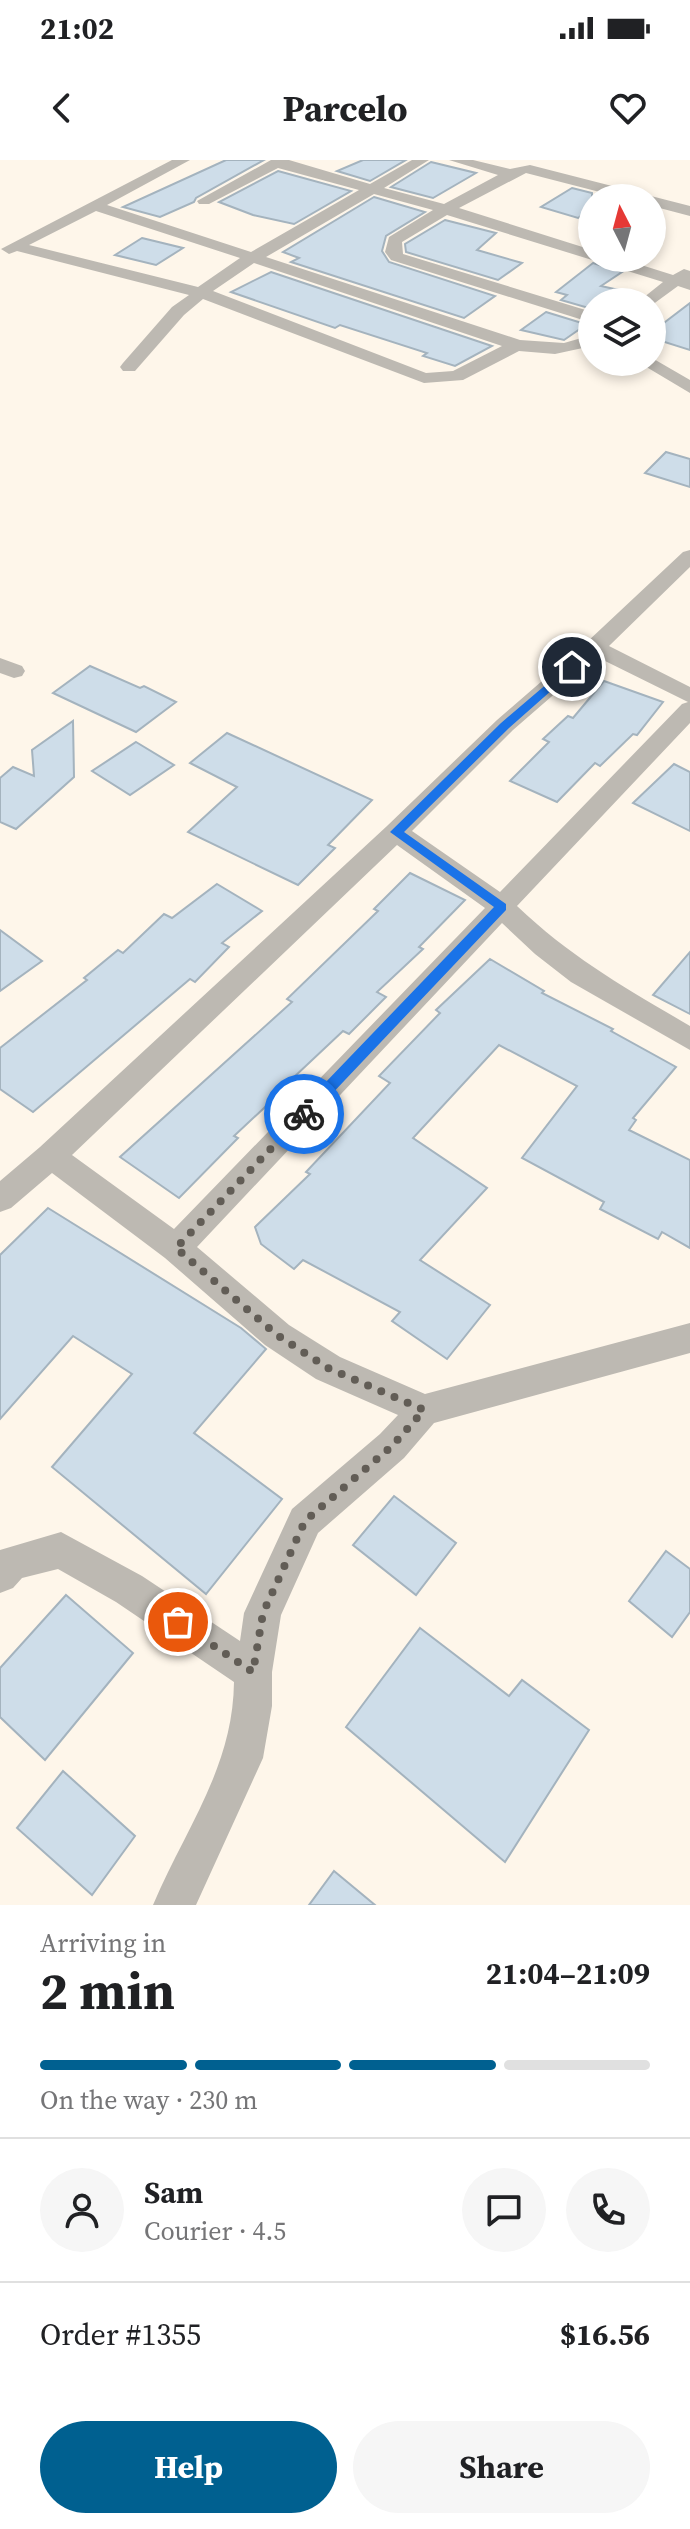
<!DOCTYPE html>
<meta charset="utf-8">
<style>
:root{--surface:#fff;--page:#f6f6f6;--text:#202124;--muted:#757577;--line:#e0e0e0;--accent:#006090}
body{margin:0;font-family:"Source Serif 4",serif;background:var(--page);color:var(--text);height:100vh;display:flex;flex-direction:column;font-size:30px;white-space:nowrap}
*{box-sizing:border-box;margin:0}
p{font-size:26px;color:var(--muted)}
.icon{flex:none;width:44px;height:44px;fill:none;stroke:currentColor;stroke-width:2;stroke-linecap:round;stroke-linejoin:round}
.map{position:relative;height:1745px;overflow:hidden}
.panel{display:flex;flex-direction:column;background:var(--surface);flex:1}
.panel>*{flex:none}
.needle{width:52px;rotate:354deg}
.controls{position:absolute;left:578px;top:24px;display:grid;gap:16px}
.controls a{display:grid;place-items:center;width:88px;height:88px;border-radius:50%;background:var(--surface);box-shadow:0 4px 12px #0003;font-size:40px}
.pin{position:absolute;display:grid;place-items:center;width:68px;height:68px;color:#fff;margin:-34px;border:4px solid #fff;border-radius:50%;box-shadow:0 2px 8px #0007}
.courier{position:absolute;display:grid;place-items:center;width:80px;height:80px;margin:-40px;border:6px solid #1a73e8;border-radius:50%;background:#fff;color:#222;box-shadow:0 2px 10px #0007}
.headline em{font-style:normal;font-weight:700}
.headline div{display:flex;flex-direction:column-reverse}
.headline{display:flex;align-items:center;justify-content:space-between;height:136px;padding:0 40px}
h1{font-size:52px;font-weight:700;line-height:60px}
.bar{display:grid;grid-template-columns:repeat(4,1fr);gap:12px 8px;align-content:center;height:96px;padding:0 40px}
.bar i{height:10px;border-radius:6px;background:var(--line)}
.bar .current{background:var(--accent)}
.bar p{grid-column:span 4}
.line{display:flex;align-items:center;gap:20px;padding:0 40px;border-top:2px solid var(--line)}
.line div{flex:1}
.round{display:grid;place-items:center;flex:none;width:84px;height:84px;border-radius:42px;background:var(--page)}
.action{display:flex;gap:16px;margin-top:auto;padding:16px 40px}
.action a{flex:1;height:92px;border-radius:48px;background:var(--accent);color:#fff;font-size:32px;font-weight:700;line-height:92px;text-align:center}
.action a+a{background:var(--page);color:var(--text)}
.status{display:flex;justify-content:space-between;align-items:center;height:56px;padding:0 40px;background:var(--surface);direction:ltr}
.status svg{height:22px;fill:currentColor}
header{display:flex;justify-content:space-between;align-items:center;height:104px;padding:0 40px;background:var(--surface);font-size:36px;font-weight:700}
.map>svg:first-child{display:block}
.building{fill:#cedde9;stroke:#a4b3be;stroke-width:2}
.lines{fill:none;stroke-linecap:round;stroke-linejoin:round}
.street{fill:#bdb9b2;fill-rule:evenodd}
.route{fill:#1a73e8}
.done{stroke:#625d56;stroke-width:8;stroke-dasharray:0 14.4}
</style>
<div class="status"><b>21:02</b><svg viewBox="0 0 49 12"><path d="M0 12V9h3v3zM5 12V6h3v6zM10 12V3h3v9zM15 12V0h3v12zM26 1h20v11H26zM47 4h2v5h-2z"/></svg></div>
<header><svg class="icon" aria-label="back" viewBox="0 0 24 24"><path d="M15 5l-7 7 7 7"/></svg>Parcelo<svg class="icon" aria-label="heart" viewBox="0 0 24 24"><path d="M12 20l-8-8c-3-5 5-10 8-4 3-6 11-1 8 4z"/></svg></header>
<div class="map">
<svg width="690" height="1745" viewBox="0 0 690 1745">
<rect width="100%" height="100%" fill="#fef6ea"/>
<g class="building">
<path d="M 226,0 L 264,0 L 196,38 L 194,42 L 160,57 L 123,47 Z"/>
<path d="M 363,0 L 406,0 L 370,21 L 337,11 Z"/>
<path d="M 431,2 L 476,13 L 433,38 L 391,27 Z"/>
<path d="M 278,11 L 351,31 L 294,64 L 253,55 L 219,42 Z"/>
<path d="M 572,28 L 592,33 L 592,48 L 578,58 L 541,47 Z"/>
<path d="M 374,37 L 425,52 L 386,76 L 382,91 L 389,102 L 495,136 L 464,158 L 291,102 L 299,98 L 283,92 Z"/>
<path d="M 445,60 L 496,73 L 477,90 L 522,103 L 498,120 L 406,92 L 405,84 Z"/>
<path d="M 142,78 L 183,88 L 156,105 L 115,95 Z"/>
<path d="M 593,103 L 622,112 L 601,126 L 628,132 L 616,142 L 592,142 L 592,149 L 561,140 L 567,135 L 556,132 Z"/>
<path d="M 271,112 L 492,186 L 455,206 L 423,196 L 427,193 L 340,165 L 335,168 L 231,132 Z"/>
<path d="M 690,143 L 690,190 L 652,178 L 652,172 Z"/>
<path d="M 546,152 L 585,164 L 587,164 L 564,180 L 521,170 Z"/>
<path d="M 666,292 L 690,299 L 690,327 L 645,313 Z"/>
<path d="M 90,506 L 140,528 L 144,526 L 176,542 L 136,572 L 53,533 Z"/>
<path d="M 604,521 L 663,542 L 637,575 L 633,574 L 600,606 L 595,603 L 557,642 L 510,621 L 549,582 L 543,579 L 568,556 L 573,558 Z"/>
<path d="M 73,561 L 74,617 L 16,669 L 0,662 L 0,618 L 13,607 L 34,616 L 32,590 Z"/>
<path d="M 227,573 L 372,640 L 328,685 L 335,688 L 298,725 L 188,672 L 237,627 L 190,603 Z"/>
<path d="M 136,582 L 174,605 L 130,635 L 92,611 Z"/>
<path d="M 674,604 L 690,612 L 690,671 L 633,643 Z"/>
<path d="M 410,713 L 465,740 L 419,787 L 423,789 L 377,832 L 386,837 L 349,874 L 343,871 L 277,933 L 279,934 L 234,976 L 238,978 L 179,1038 L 120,997 L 292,842 L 287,839 L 378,751 L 374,749 Z"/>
<path d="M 217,724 L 262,751 L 222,783 L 229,787 L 195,822 L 190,819 L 33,952 L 0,929 L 0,888 L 87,820 L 84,818 L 118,790 L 123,793 L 164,754 L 172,758 Z"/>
<path d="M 0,770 L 42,801 L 0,831 Z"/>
<path d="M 690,792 L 690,854 L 653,835 Z"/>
<path d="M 490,799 L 544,831 L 542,833 L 613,869 L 611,871 L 676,907 L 633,958 L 636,960 L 629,970 L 690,1000 L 690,1088 L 662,1072 L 658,1079 L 600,1049 L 604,1042 L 522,998 L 577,926 L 499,885 L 413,978 L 487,1028 L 420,1100 L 490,1145 L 447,1199 L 392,1161 L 400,1152 L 303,1100 L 294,1109 L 261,1084 L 255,1067 L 310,1014 L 306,1012 L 390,923 L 379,916 L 440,853 L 436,850 Z"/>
<path d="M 48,1048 L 241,1168 L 266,1189 L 194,1273 L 282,1339 L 206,1434 L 52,1307 L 132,1214 L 73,1176 L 0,1259 L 0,1095 Z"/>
<path d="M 394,1336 L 456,1383 L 416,1435 L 353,1385 Z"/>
<path d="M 666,1391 L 690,1409 L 690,1452 L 672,1477 L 629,1441 Z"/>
<path d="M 66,1435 L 133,1493 L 45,1600 L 0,1557 L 0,1508 Z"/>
<path d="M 420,1468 L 509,1536 L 522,1520 L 589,1570 L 505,1702 L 346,1567 Z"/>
<path d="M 63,1611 L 135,1676 L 92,1735 L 17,1668 Z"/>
<path d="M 334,1711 L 375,1745 L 309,1745 Z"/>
</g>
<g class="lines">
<g class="street">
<path d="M 172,0 L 190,0 L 107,45 L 251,92 L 359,30 L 278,8 L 209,44 L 199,44 L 197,41 L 271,0 L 289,0 L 370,24 L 412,0 L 429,0 L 384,28 L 444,44 L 498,15 L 449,0 L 473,0 L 510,9 L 530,5 L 690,46 L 690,56 L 652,46 L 652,38 L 623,38 L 526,13 L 459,48 L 592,90 L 592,98 L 619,98 L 673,115 L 684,109 L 690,111 L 690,130 L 678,126 L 652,145 L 652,142 L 638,142 L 663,122 L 447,55 L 402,82 L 403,94 L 592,152 L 592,162 L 586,161 L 391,100 L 385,92 L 389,77 L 433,50 L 374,34 L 266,97 L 520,180 L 564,183 L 592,175 L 592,186 L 555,194 L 519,191 L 463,220 L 424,223 L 203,139 L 184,155 L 135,211 L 123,211 L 120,207 L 123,203 L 172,147 L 189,135 L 17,91 L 9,94 L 1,89 ZM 96,51 L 240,98 L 198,127 L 29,85 ZM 254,103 L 502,186 L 453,211 L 426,213 L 213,131 Z"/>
<path d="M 652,198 L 690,220 L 690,233 L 638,202 L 652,202 Z"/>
<path d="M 690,390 L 690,407 L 609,486 L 690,527 L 690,563 L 517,746 C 573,799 624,827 690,866 L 690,890 L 571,822 L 535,794 L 502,763 L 197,1087 L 289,1165 L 340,1197 L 425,1234 L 690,1163 L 690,1193 L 434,1263 L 404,1298 L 318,1373 L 281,1455 L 272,1512 L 272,1546 L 263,1598 L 196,1745 L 153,1745 C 185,1669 233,1608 234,1522 L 116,1442 L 58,1409 L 22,1418 L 13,1428 L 0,1433 L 0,1390 L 61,1372 L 142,1416 L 240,1481 L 244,1453 L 292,1349 L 380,1274 L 398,1255 L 316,1219 L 265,1185 L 165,1098 L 52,1013 L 11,1048 L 0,1052 L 0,1021 L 40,987 L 387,666 L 497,560 L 587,482 L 683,392 ZM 597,497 L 688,542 L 682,544 L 500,732 L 412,671 L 513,570 ZM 397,685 L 485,748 L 174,1069 L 72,995 Z"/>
<path d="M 0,498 L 22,506 L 25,511 L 22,516 L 14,518 L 0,513 Z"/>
</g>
</g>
<path class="route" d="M 569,505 L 578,507 L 509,568 L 404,672 L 506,744 L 506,750 L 309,958 L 299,958 L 299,950 L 494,747 L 390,672 L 501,563 Z"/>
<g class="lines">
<path class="done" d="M 178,1462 L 253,1512 L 263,1453 L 305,1361 L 392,1286 L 424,1250 L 328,1208 L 277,1175 L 176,1088 L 304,954"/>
</g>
</svg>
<div class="controls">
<a><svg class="needle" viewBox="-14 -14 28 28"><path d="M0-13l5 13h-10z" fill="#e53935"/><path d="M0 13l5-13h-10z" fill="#757577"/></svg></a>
<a><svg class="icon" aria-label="layers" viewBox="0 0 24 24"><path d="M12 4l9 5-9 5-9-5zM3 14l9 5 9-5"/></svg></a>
</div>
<div class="pin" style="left:178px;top:1462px;background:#ea580c"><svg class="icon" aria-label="bag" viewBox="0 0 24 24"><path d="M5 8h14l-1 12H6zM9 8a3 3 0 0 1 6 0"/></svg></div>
<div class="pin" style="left:572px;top:507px;background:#1f2937"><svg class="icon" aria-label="home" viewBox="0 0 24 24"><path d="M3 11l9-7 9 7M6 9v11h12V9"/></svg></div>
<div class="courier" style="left:304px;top:954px"><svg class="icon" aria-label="bike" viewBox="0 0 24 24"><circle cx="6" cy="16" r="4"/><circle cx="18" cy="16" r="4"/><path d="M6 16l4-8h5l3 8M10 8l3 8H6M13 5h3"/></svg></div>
</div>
<section class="panel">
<div class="headline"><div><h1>2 min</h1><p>Arriving in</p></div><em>21:04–21:09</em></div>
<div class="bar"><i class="current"></i><i class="current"></i><i class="current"></i><i></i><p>On the way · 230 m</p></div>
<div class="line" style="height:144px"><a class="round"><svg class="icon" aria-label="person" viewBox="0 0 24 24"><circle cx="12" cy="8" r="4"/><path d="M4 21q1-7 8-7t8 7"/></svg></a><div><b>Sam</b><p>Courier · 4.5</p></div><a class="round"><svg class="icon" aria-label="chat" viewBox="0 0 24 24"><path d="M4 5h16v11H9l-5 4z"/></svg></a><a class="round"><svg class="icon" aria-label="phone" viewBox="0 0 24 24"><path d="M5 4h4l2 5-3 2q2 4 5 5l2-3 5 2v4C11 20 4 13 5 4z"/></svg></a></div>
<div class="line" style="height:104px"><div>Order #1355</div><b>$16.56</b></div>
<div class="action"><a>Help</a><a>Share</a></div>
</section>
